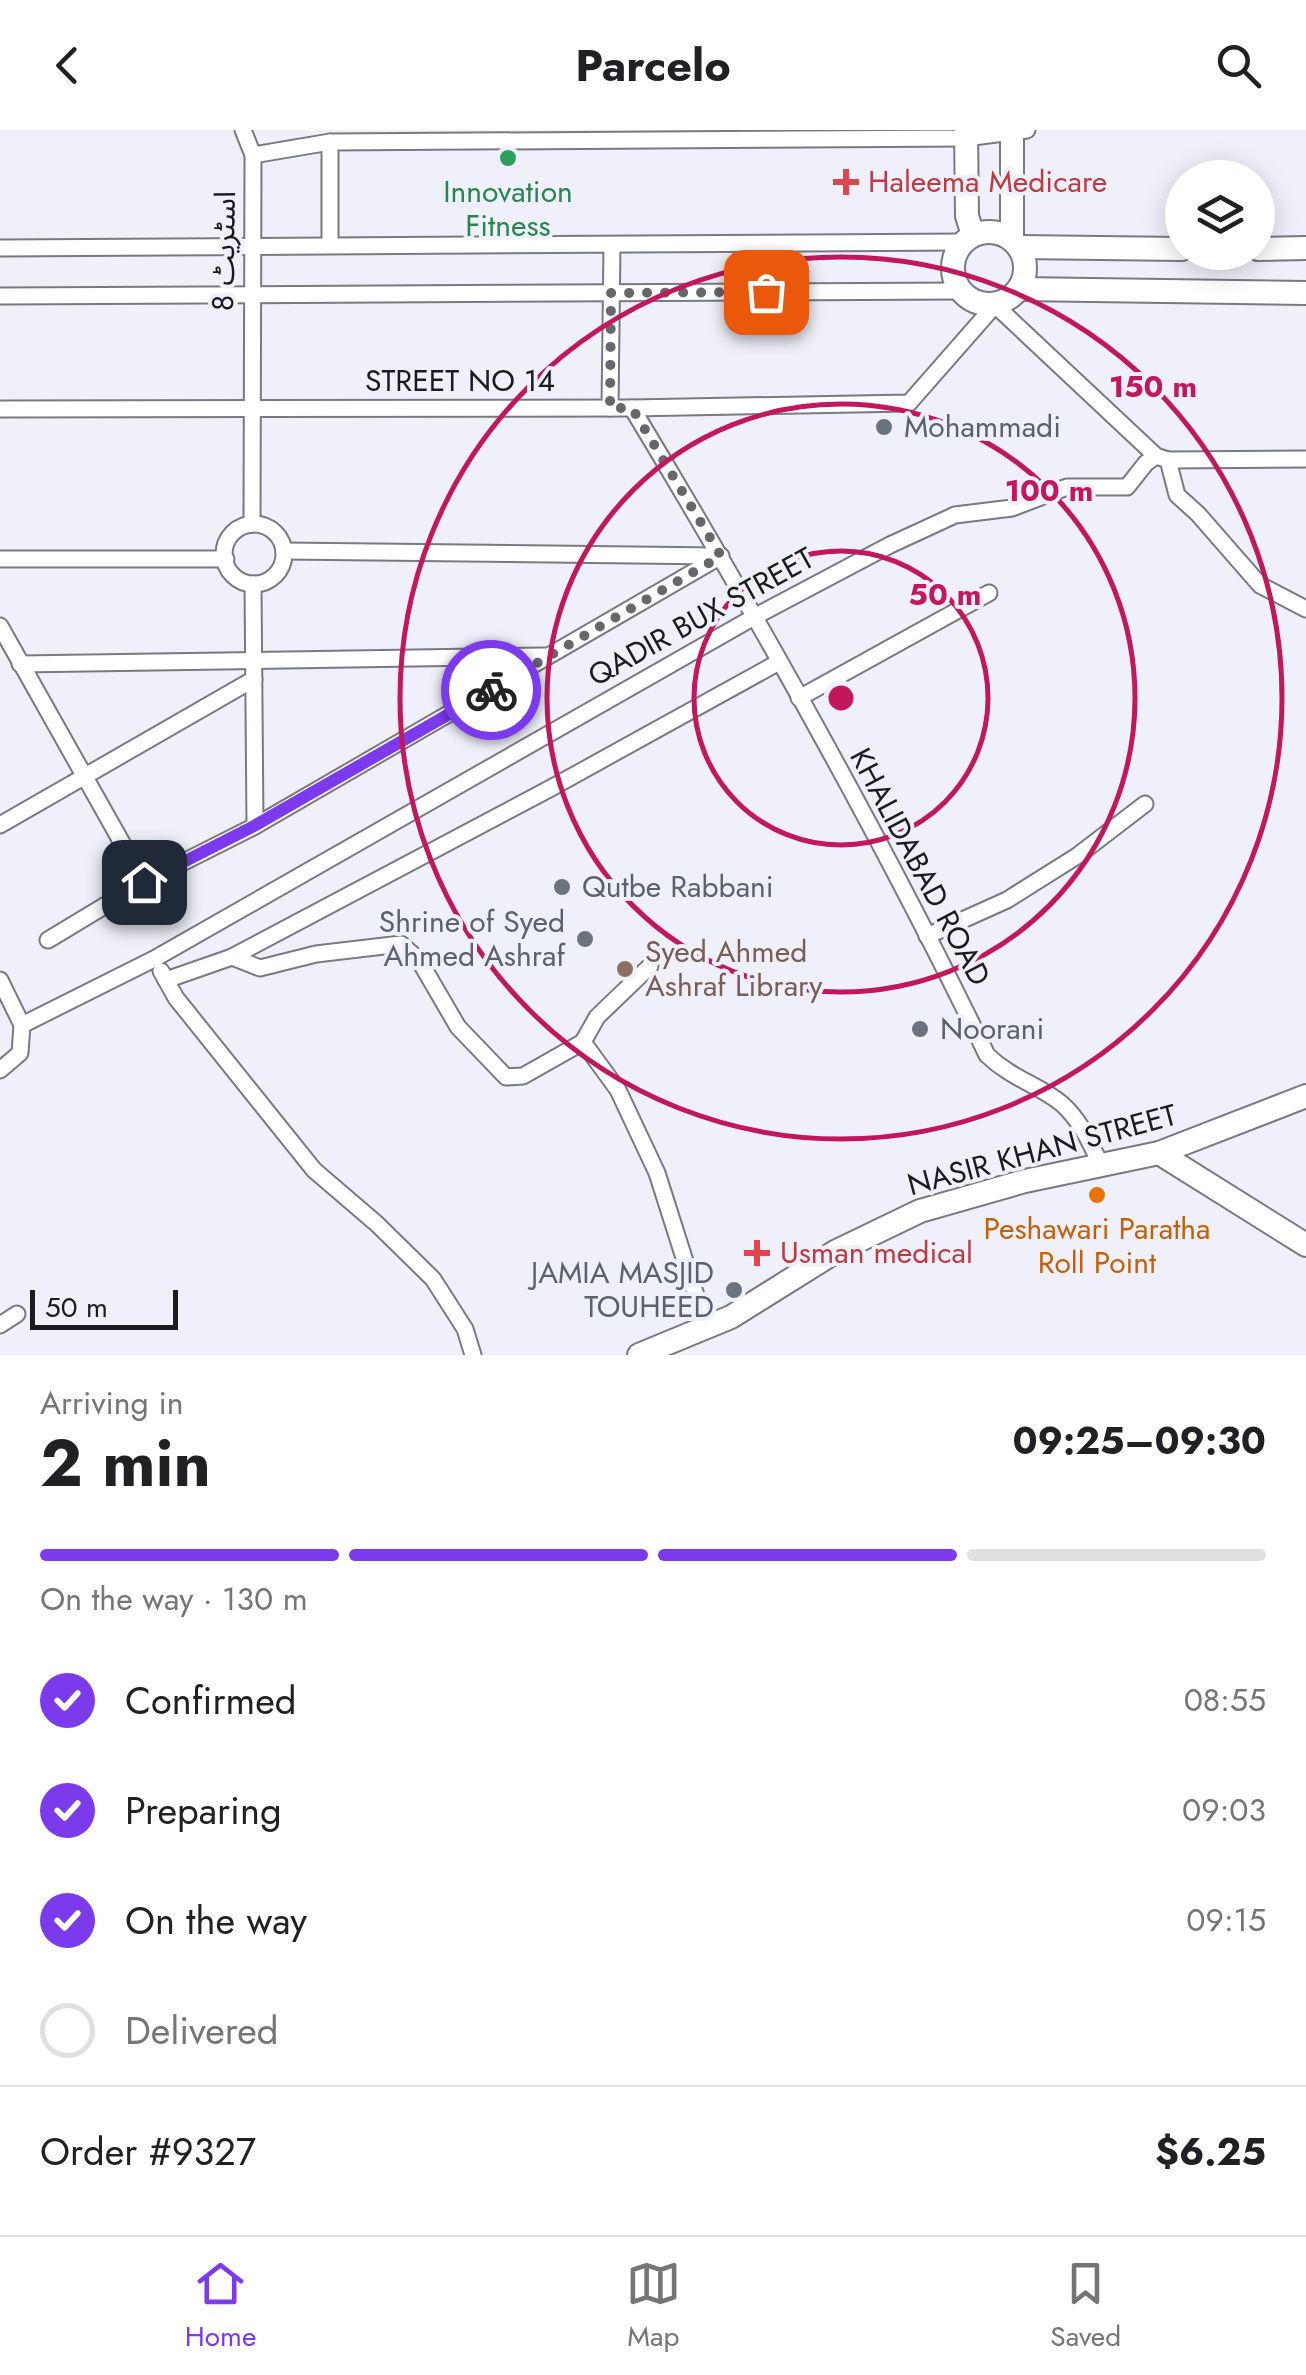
<!DOCTYPE html>
<meta charset="utf-8">
<style>
:root{--surface:#fff;--page:#f2f2f2;--text:#202124;--muted:#757577;--line:#e0e0e0;--accent:#7c3aed}
body{margin:0;font-family:Jost,"Noto Sans Arabic",sans-serif;background:var(--page);color:var(--text);height:100vh;display:flex;flex-direction:column;font-size:38px;white-space:nowrap}
*{box-sizing:border-box;margin:0}
p{font-size:32px;color:var(--muted)}
.icon{flex:none;width:55px;height:55px;fill:none;stroke:currentColor;stroke-width:2;stroke-linecap:round;stroke-linejoin:round}
.map{position:relative;height:1225px;overflow:hidden}
.drawer{display:flex;flex-direction:column;background:var(--surface);flex:1}
.drawer>*{flex:none}
.fabs{position:absolute;left:1165px;top:30px;display:grid;gap:20px}
.fabs a{display:grid;place-items:center;width:110px;height:110px;border-radius:50%;background:var(--surface);box-shadow:0 5px 25px #0003;font-size:50px}
.scale{position:absolute;left:30px;bottom:25px;width:148px;box-sizing:border-box;padding-left:10px;border:5px solid #1b1b1f;border-top:0;font-size:28px;line-height:35px;white-space:nowrap;color:#1b1b1f;-webkit-text-stroke:8px #f0f0fa;paint-order:stroke}
.pin{position:absolute;display:grid;place-items:center;width:85px;height:85px;color:#fff;margin:-42px;border-radius:20px;box-shadow:0 5px 15px #0006}
.courier{position:absolute;display:grid;place-items:center;width:100px;height:100px;margin:-50px;border:8px solid #7c3aed;border-radius:50%;background:#fff;color:#222;box-shadow:0 2px 12px #0007}
.headline em{font-style:normal;font-weight:700}
.headline div{display:flex;flex-direction:column-reverse}
.headline{display:flex;align-items:center;justify-content:space-between;height:170px;padding:0 40px}
h1{font-size:65px;font-weight:700;line-height:75px}
.bar{display:grid;grid-template-columns:repeat(4,1fr);gap:15px 10px;align-content:center;height:120px;padding:0 40px}
.bar i{height:12px;border-radius:8px;background:var(--line)}
.bar .selected{background:var(--accent)}
.bar p{grid-column:span 4}
.line{display:flex;align-items:center;gap:25px;padding:0 40px;border-top:2px solid var(--line)}
.line div{flex:1}
ol{padding:0 40px;list-style:none}
li{display:flex;align-items:center;gap:30px;height:110px}
li p{margin-inline-start:auto}
li .icon{padding:10px;border-radius:50%;background:var(--accent);color:#fff;stroke-width:4}
li:last-child{color:var(--muted)}
li i{width:55px;height:55px;border:5px solid var(--line);border-radius:50%}
header{display:flex;justify-content:space-between;align-items:center;height:130px;padding:0 40px;background:var(--surface);font-size:45px;font-weight:700}
.tabs{display:flex;justify-content:space-around;align-items:center;height:140px;border-top:2px solid var(--line);background:var(--surface);font-size:28px;color:var(--muted)}
.tabs a{display:grid;justify-items:center;gap:5px}
.tabs .selected{color:var(--accent)}
.map>svg:first-child{display:block}
.lines{fill:none;stroke-linecap:round;stroke-linejoin:round}
.street-casing{stroke:#797982;stroke-width:19}
.secondary-casing{stroke:#797982;stroke-width:26}
.street{stroke:#fff;stroke-width:15}
.secondary{stroke:#fff;stroke-width:22}
.done{stroke:#66666c;stroke-width:10;stroke-dasharray:0 18}
.route{stroke:#7c3aed;stroke-width:12}
.ring{fill:none;stroke:#c2185b;stroke-width:5}
.leisure-dot{fill:#2e9e5b;stroke:#f0f0fa;stroke-width:4}
.health-dot{fill:#e0444e;stroke:#f0f0fa;stroke-width:4}
.worship-dot{fill:#6b7280;stroke:#f0f0fa;stroke-width:4}
.education-dot{fill:#8d6e63;stroke:#f0f0fa;stroke-width:4}
.food-dot{fill:#e8710a;stroke:#f0f0fa;stroke-width:4}
.labels{text-anchor:middle;stroke-width:8;stroke-linejoin:round;paint-order:stroke}
.health-label{font-size:30px;fill:#be3a42;stroke:#f0f0fa;text-anchor:start}
.leisure-label{font-size:30px;fill:#27864d;stroke:#f0f0fa}
.street-label{font-size:30px;fill:#1b1b1f;stroke:#f0f0fa}
.worship-label{font-size:30px;fill:#5b616d;stroke:#f0f0fa;text-anchor:start}
.education-label{font-size:30px;fill:#785e54;stroke:#f0f0fa;text-anchor:start}
.food-label{font-size:30px;fill:#c56008;stroke:#f0f0fa}
.centre{fill:#c2185b;stroke:#f0f0fa;stroke-width:5}
.ring-label{font-size:30px;text-anchor:middle;font-weight:bold;fill:#c2185b;stroke:#f0f0fa;stroke-width:8;stroke-linejoin:round;paint-order:stroke}
</style>
<header><svg class="icon" aria-label="back" viewBox="0 0 24 24"><path d="M15 5l-7 7 7 7"/></svg>Parcelo<svg class="icon" aria-label="search" viewBox="0 0 24 24"><circle cx="10" cy="10" r="6"/><path d="M15 15l6 6"/></svg></header>
<div class="map">
<svg width="1306" height="1225" viewBox="0 0 1306 1225">
<rect width="100%" height="100%" fill="#f0f0fa"/>
<g class="lines">
<defs>
<g id="street">
<path d="M 243,0 L 253,25"/>
<path d="M 330,12 L 330,114"/>
<path d="M 0,118 L 963,112"/>
<path d="M 0,166 L 959,161"/>
<path d="M 610,278 L 612,115"/>
<path d="M 632,278 C 759,489 880,704 987,925 C 1012,949 1039,955 1062,974 C 1081,991 1090,1013 1101,1035"/>
<path d="M 0,279 L 632,278 L 909,273 L 995,175 L 1156,326 L 1168,330 L 1306,329"/>
<path d="M 1168,330 L 1177,365 L 1198,384 L 1260,455 L 1306,479"/>
<path d="M 252,394 L 253,25 L 330,12 L 966,8 L 1027,0"/>
<circle cx="254" cy="424" r="30"/>
<path d="M 284,421 L 717,426"/>
<path d="M 0,429 L 226,429"/>
<path d="M 253,454 L 255,696"/>
<path d="M 0,496 L 144,752"/>
<path d="M 20,534 L 545,526"/>
<path d="M 799,568 L 989,463"/>
<path d="M 0,695 L 254,549"/>
<path d="M 927,806 L 1007,770 L 1077,726 L 1145,674"/>
<path d="M 48,810 L 144,752 L 255,696 L 721,426"/>
<path d="M 232,827 L 551,658 L 779,532"/>
<path d="M 161,841 L 176,868 L 314,1040 L 377,1094 L 433,1149 L 465,1199 L 473,1225"/>
<path d="M 0,850 L 22,895 L 20,923 L 0,940"/>
<path d="M 166,850 L 232,827 L 260,838 L 316,824 L 401,814 L 419,830 L 458,897 L 506,947 L 523,946 L 583,912 L 618,960 L 657,1043 L 706,1197"/>
<path d="M 22,895 L 154,829 L 754,487 L 890,415 L 955,385 L 1012,378 L 1067,357 L 1127,357 L 1146,333 L 1156,326"/>
<path d="M 583,912 L 597,887 L 650,836"/>
<path d="M 0,1195 L 17,1184"/>
</g>
<g id="secondary">
<path d="M 966,0 L 967,86 L 973,105"/>
<path d="M 1012,0 L 1012,110"/>
<circle cx="989" cy="138" r="36"/>
<path d="M 1019,117 L 1182,119"/>
<path d="M 1258,119 L 1306,118"/>
<path d="M 1019,159 L 1306,163"/>
<path d="M 1159,1023 L 1306,1115"/>
<path d="M 639,1225 L 731,1187 L 835,1122 L 920,1081 L 1025,1051 L 1159,1023 L 1306,966"/>
</g>
</defs>
<use href="#street" class="street-casing"/>
<use href="#secondary" class="secondary-casing"/>
<use href="#street" class="street"/>
<use href="#secondary" class="secondary"/>
</g>
<g class="lines">
<path class="done" d="M 491,560 L 721,426 L 632,278 L 610,278 L 611,163 L 766,162"/>
<path class="route" d="M 144,752 L 254,696 L 491,560"/>
</g>
<g class="ring">
<circle cx="841" cy="568" r="147"/>
<circle cx="841" cy="568" r="294"/>
<circle cx="841" cy="568" r="441"/>
</g>
<circle class="leisure-dot" cx="508" cy="28" r="10"/>
<g class="health-dot">
<path d="M841 37h10v10h10v10h-10v10h-10v-10h-10v-10h10z"/>
<path d="M752 1108h10v10h10v10h-10v10h-10v-10h-10v-10h10z"/>
</g>
<g class="worship-dot">
<circle cx="884" cy="297" r="10"/>
<circle cx="562" cy="757" r="10"/>
<circle cx="585" cy="809" r="10"/>
<circle cx="920" cy="899" r="10"/>
<circle cx="734" cy="1160" r="10"/>
</g>
<circle class="education-dot" cx="625" cy="839" r="10"/>
<circle class="food-dot" cx="1097" cy="1065" r="10"/>
<g class="labels">
<g class="health-label">
<text x="868" y="62">Haleema Medicare</text>
<text x="780" y="1133">Usman medical</text>
</g>
<g class="leisure-label">
<text x="508" y="72">Innovation<tspan x="508" dy="34">Fitness</tspan></text>
</g>
<g class="street-label">
<text transform="translate(224 121) rotate(-89)" y="10">اسٹریٹ 8</text>
<text x="460" y="261">STREET NO 14</text>
<text transform="translate(701 487) rotate(-29)" y="10">QADIR BUX STREET</text>
<text transform="translate(920 737) rotate(62)" y="10">KHALIDABAD ROAD</text>
<text transform="translate(1042 1020) rotate(-15)" y="10">NASIR KHAN STREET</text>
</g>
<g class="worship-label">
<text x="904" y="307">Mohammadi</text>
<text x="582" y="767">Qutbe Rabbani</text>
<text x="565" y="802" text-anchor="end">Shrine of Syed<tspan x="565" dy="34">Ahmed Ashraf</tspan></text>
<text x="940" y="909">Noorani</text>
<text x="714" y="1153" text-anchor="end">JAMIA MASJID<tspan x="714" dy="34">TOUHEED</tspan></text>
</g>
<g class="education-label">
<text x="645" y="832">Syed Ahmed<tspan x="645" dy="34">Ashraf Library</tspan></text>
</g>
<g class="food-label">
<text x="1097" y="1109">Peshawari Paratha<tspan x="1097" dy="34">Roll Point</tspan></text>
</g>
</g>
<circle cx="841" cy="568" r="15" class="centre"/>
<g class="ring-label">
<text x="1153" y="267">150 m</text>
<text x="1049" y="371">100 m</text>
<text x="945" y="475">50 m</text>
</g>
</svg>
<div class="fabs">
<a><svg class="icon" aria-label="layers" viewBox="0 0 24 24"><path d="M12 4l9 5-9 5-9-5zM3 14l9 5 9-5"/></svg></a>
</div>
<div class="scale">50 m</div>
<div class="pin" style="left:766px;top:162px;background:#ea580c"><svg class="icon" aria-label="bag" viewBox="0 0 24 24"><path d="M5 8h14l-1 12H6zM9 8a3 3 0 0 1 6 0"/></svg></div>
<div class="pin" style="left:144px;top:752px;background:#1f2937"><svg class="icon" aria-label="home" viewBox="0 0 24 24"><path d="M3 11l9-7 9 7M6 9v11h12V9"/></svg></div>
<div class="courier" style="left:491px;top:560px"><svg class="icon" aria-label="bike" viewBox="0 0 24 24"><circle cx="6" cy="16" r="4"/><circle cx="18" cy="16" r="4"/><path d="M6 16l4-8h5l3 8M10 8l3 8H6M13 5h3"/></svg></div>
</div>
<section class="drawer">
<div class="headline"><div><h1>2 min</h1><p>Arriving in</p></div><em>09:25–09:30</em></div>
<div class="bar"><i class="selected"></i><i class="selected"></i><i class="selected"></i><i></i><p>On the way · 130 m</p></div>
<ol>
<li><svg class="icon" aria-label="check" viewBox="0 0 24 24"><path d="M5 12l5 5 9-10"/></svg>Confirmed<p>08:55</p></li>
<li><svg class="icon" aria-label="check" viewBox="0 0 24 24"><path d="M5 12l5 5 9-10"/></svg>Preparing<p>09:03</p></li>
<li><svg class="icon" aria-label="check" viewBox="0 0 24 24"><path d="M5 12l5 5 9-10"/></svg>On the way<p>09:15</p></li>
<li><i></i>Delivered</li>
</ol>
<div class="line" style="height:130px"><div>Order #9327</div><b>$6.25</b></div>
</section>
<nav class="tabs">
<a class="selected"><svg class="icon" aria-label="home" viewBox="0 0 24 24"><path d="M3 11l9-7 9 7M6 9v11h12V9"/></svg>Home</a>
<a><svg class="icon" aria-label="map" viewBox="0 0 24 24"><path d="M3 6l6-2 6 2 6-2v14l-6 2-6-2-6 2zM9 4v14M15 6v14"/></svg>Map</a>
<a><svg class="icon" aria-label="saved" viewBox="0 0 24 24"><path d="M7 4h10v16l-5-4-5 4z"/></svg>Saved</a>
</nav>
